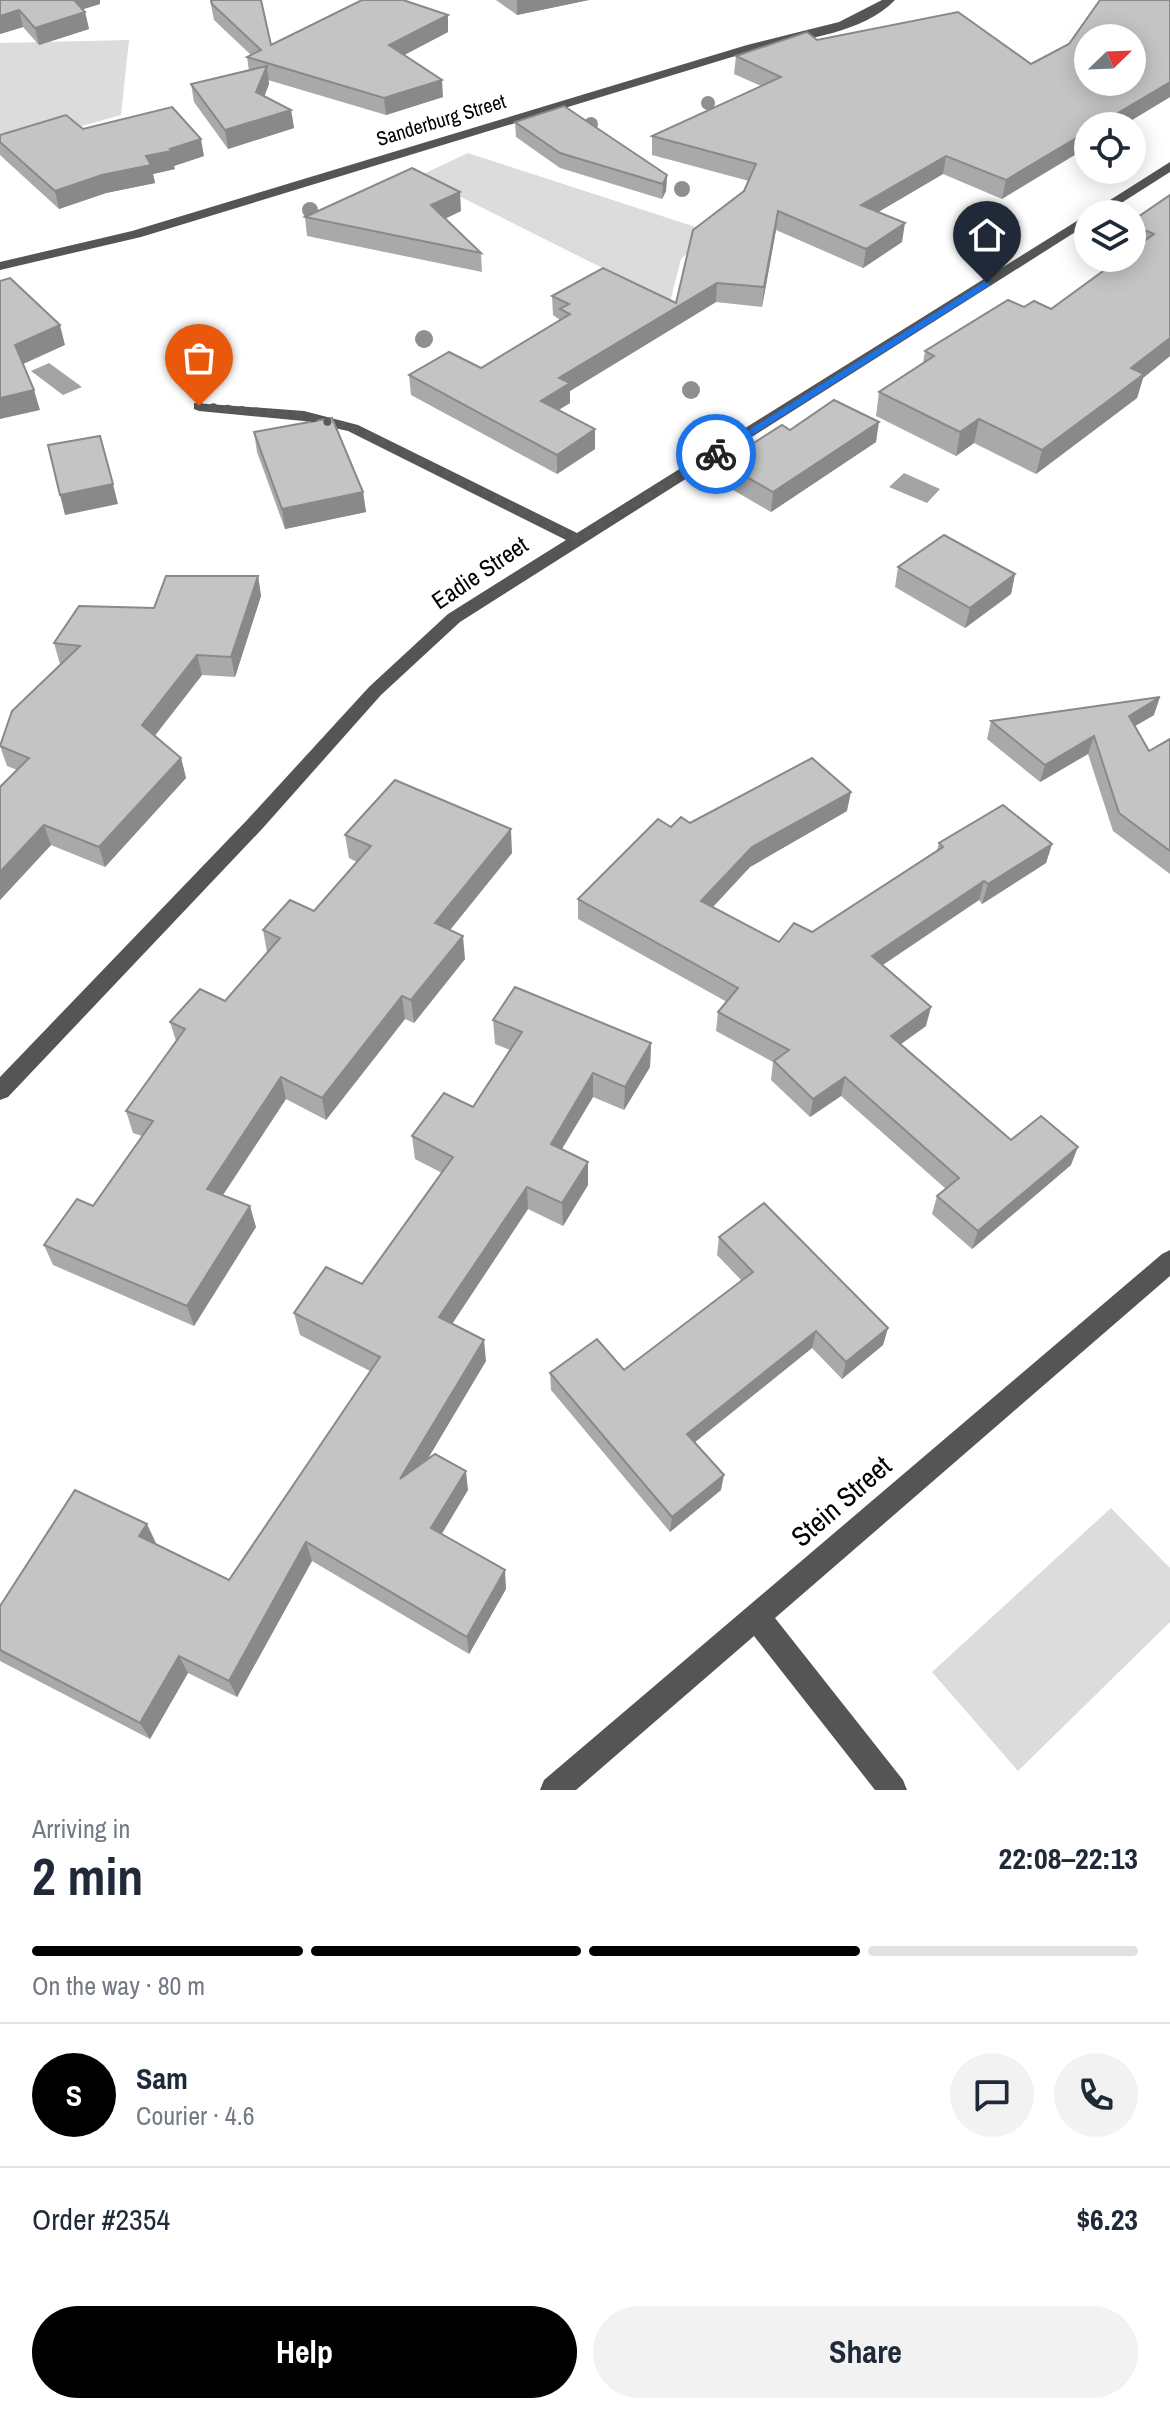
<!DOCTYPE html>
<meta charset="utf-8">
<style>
:root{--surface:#fff;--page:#f2f2f3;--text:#1f2937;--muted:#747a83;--line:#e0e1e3;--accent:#000}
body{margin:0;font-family:"Archivo Narrow",sans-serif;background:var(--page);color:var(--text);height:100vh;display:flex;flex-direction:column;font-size:30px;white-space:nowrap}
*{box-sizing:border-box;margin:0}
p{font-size:26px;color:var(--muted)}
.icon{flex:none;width:44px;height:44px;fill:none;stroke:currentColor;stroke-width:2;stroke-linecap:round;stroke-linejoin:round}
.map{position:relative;height:1790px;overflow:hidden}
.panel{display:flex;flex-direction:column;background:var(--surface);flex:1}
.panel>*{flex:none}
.needle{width:52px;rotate:67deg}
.fabs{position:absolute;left:1074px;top:24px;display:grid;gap:16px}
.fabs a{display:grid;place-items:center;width:72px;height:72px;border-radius:50%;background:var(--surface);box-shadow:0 4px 20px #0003;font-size:40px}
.pin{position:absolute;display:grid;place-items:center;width:68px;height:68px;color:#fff;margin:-82px -34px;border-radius:50% 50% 50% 0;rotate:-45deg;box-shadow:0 0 8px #0007}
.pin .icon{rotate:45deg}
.courier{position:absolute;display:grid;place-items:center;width:80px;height:80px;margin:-40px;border:6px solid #1a73e8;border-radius:50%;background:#fff;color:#222;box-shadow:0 2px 10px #0007}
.headline em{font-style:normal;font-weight:700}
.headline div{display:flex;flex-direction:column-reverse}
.headline{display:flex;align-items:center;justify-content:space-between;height:136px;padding:0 32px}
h1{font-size:52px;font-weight:700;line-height:60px}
.bar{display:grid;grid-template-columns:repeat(4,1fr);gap:12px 8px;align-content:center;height:96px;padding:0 32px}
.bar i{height:10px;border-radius:6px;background:var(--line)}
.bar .active{background:var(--accent)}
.bar p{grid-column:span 4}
.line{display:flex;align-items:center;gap:20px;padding:0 32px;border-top:2px solid var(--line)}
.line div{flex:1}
.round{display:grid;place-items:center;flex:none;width:84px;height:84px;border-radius:42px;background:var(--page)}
.button{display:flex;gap:16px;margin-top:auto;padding:16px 32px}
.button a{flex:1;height:92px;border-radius:48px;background:var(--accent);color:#fff;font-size:32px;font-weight:700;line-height:92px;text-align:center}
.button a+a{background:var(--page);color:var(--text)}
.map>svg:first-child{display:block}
.green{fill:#dcdcdc}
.water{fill:#a3a3a3}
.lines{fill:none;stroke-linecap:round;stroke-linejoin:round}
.minor{fill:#555;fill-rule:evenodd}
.tree{fill:#8f8f8f}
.wall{fill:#a9a9a9}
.shaded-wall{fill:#898989}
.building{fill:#c4c4c4;stroke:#898989;stroke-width:2;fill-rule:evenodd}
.route{fill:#1a73e8}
.done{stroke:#595959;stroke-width:8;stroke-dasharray:0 14.4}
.labels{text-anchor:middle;stroke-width:6;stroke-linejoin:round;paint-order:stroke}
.far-street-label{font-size:20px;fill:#000;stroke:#fff}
.street-label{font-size:24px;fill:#000;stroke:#fff}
.near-street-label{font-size:28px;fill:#000;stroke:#fff}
</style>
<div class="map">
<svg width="1170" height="1790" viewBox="0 0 1170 1790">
<rect width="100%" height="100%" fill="#fff"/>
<g class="green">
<path d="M 129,40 L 121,115 L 0,149 L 0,43 Z"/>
<path d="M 468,153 L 711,232 L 681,259 L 670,302 L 419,176 Z"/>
<path d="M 1111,1508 L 1170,1568 L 1170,1622 L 1018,1771 L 932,1672 Z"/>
</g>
<g class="water">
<path d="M 49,363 L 82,387 L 63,395 L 31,371 Z"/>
<path d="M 904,473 L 940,489 L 927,503 L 889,487 Z"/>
</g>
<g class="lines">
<g class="minor">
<path d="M 882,0 L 895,0 C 861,35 799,39 755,50 L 141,237 L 0,270 L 0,262 L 132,231 L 747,45 L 839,22 Z"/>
<path d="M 1170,162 L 1170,172 L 1104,214 L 1088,214 Z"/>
<path d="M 1088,214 L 1088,224 L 460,622 L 381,695 L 262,829 L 8,1097 L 0,1100 L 0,1077 L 248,819 L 369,687 L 448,614 L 566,540 L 348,431 L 304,421 L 199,411 L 194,409 L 194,403 L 304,411 L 358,425 L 577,533 Z"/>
<path d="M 1170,1250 L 1170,1276 L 775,1618 L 903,1780 L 907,1790 L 875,1790 L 754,1636 L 576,1790 L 540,1790 L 544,1780 L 1162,1254 Z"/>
</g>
</g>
<g class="tree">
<circle cx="708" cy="103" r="7"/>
<circle cx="591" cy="124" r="7"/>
<circle cx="682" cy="189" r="8"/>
<circle cx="310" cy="210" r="8"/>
<circle cx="424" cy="339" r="9"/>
<circle cx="691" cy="390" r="9"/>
</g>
<g class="wall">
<path d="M 0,0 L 100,0 L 100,4 L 83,9 L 85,12 L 89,29 L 39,45 L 23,27 L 0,34 Z"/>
<path d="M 210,0 L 271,45 L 448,32 L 404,55 L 443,97 L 386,115 L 268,80 L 269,84 L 264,96 L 291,110 L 294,128 L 228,149 L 194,102 L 191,84 L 249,71 L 247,57 L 251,55 L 214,20 Z"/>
<path d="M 496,0 L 589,0 L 517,15 Z"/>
<path d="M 817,40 L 1031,64 L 1170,97 L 1122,126 L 1088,126 L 1002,199 L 943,174 L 878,212 L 902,242 L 863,268 L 776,230 L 762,307 L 716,302 L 570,391 L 570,403 L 558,410 L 595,449 L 557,474 L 411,395 L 409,375 L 481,368 L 560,320 L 553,315 L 552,296 L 676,303 L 744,191 L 749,181 L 652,155 L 652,136 L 761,86 L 734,74 L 736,56 Z"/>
<path d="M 515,122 L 667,175 L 666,191 L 662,199 L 560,168 L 516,137 Z"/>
<path d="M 83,129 L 204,156 L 174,166 L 175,169 L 153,174 L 155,183 L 106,193 L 59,209 L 0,155 L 0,135 Z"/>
<path d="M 1170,195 L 1170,356 L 1143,378 L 1137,398 L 1036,474 L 974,443 L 956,456 L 876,416 L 879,392 L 923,363 L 925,351 L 1024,307 L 1051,309 L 1132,258 L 1132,221 Z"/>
<path d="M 461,211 L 445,219 L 481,253 L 482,272 L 307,236 L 305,217 Z"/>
<path d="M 790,430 L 876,442 L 771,512 L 721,483 L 722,463 Z"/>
<path d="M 254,432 L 363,492 L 366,512 L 285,529 L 257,452 Z"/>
<path d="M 898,567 L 1015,574 L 1011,594 L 965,628 L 895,587 Z"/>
<path d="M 258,576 L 261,596 L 235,677 L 202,675 L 154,736 L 181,758 L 186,778 L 105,867 L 51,845 L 0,900 L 0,787 L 17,770 L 7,766 L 0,746 L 61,664 L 60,664 L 54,643 L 154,608 Z"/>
<path d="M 1154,715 L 1135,726 L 1149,751 L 1170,739 L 1170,874 L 1113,831 L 1088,754 L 1040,782 L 987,739 L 991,721 Z"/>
<path d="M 847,811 L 750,867 L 712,907 L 779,942 L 812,932 L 937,850 L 939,843 L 1052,844 L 1046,863 L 982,904 L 979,900 L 882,965 L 926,1026 L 901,1044 L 1011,1140 L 1071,1165 L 972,1249 L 932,1214 L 937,1196 L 946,1189 L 841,1096 L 810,1117 L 771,1080 L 773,1062 L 716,1031 L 718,1012 L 727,1002 L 578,919 L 578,899 L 671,827 Z"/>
<path d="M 345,835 L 512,853 L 450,930 L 465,959 L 414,1023 L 405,1019 L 326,1120 L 286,1099 L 223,1195 L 256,1227 L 194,1326 L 53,1265 L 44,1245 L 93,1206 L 142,1136 L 133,1133 L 126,1111 L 176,1041 L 170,1022 L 225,1001 L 267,952 L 263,930 L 314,911 L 357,862 L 349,858 Z"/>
<path d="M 493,1020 L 651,1043 L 650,1067 L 624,1110 L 593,1097 L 562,1149 L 588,1162 L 588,1185 L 563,1226 L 528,1209 L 452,1324 L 486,1361 L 427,1459 L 468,1490 L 441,1534 L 506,1589 L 469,1654 L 312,1561 L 237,1697 L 188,1673 L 150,1739 L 0,1661 L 0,1606 L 156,1543 L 155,1544 L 229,1580 L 370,1371 L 300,1335 L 294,1313 L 362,1284 L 442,1173 L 415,1159 L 412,1136 L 473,1107 L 510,1050 L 495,1044 Z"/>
<path d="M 719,1237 L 888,1328 L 883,1345 L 842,1379 L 812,1348 L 694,1443 L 721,1490 L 670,1532 L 551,1390 L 550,1373 L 624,1370 L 742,1281 L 717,1255 Z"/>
</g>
<g class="shaded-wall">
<path d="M 71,0 L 100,0 L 100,4 L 74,12 Z"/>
<path d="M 517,0 L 589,0 L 517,15 Z"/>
<path d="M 19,10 L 23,27 L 0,34 L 0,16 Z"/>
<path d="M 85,12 L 89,29 L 39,45 L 35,28 Z"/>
<path d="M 448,15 L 448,32 L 391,62 L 389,45 Z"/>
<path d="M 267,66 L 269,84 L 259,111 L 256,92 Z"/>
<path d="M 442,80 L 443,97 L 386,115 L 384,98 Z"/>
<path d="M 1170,82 L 1170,97 L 1122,126 L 1096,126 Z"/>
<path d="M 291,110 L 294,128 L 228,149 L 225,130 Z"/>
<path d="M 1088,131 L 1088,147 L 1002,199 L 1006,180 Z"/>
<path d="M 201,139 L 204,156 L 174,166 L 175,169 L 153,174 L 155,183 L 106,193 L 59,209 L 55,191 L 146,156 Z"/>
<path d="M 946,156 L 943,174 L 858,224 L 861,205 Z"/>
<path d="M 667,175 L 666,191 L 662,199 L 663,184 Z"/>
<path d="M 460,192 L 461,211 L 433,224 L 431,205 Z"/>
<path d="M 778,211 L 776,230 L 762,307 L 764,287 Z"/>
<path d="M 905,223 L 902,242 L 863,268 L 866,249 Z"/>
<path d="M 717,283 L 716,302 L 570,391 L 570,403 L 541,421 L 541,401 L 559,378 Z"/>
<path d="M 60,325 L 65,345 L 21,365 L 15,345 Z"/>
<path d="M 1170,338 L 1170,356 L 1143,378 L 1137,398 L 1036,474 L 1042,450 L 1131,368 Z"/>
<path d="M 34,390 L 40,410 L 0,419 L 0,398 Z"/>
<path d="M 979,419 L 974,443 L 956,456 L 960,432 Z"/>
<path d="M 879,422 L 876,442 L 771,512 L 773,492 Z"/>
<path d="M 595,429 L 595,449 L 557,474 L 557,455 Z"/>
<path d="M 113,484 L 118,504 L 65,515 L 60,495 Z"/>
<path d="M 363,492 L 366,512 L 285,529 L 282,509 Z"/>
<path d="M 1015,574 L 1011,594 L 965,628 L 970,608 Z"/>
<path d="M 258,576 L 261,596 L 235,677 L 231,657 Z"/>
<path d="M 197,655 L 202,675 L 147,746 L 142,725 Z"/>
<path d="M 1160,697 L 1154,715 L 1123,733 L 1129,716 Z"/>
<path d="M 1094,736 L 1088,754 L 1040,782 L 1045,765 Z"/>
<path d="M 181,758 L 186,778 L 105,867 L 99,847 Z"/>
<path d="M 851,792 L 847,811 L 750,867 L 700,921 L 701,901 L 752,847 Z"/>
<path d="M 44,825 L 51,845 L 0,900 L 0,872 Z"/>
<path d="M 511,829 L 512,853 L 437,946 L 435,923 Z"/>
<path d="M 1052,844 L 1046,863 L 982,904 L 988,884 Z"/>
<path d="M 984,881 L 979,900 L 868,975 L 872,956 Z"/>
<path d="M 463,936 L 465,959 L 414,1023 L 411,1000 Z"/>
<path d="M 402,996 L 405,1019 L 326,1120 L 322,1098 Z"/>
<path d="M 931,1007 L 926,1026 L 887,1054 L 891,1036 Z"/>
<path d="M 651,1043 L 650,1067 L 624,1110 L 625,1087 Z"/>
<path d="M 593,1073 L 593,1097 L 551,1167 L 551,1144 Z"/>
<path d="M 281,1077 L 286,1099 L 213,1210 L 207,1189 Z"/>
<path d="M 845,1077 L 841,1096 L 810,1117 L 813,1099 Z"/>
<path d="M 1078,1147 L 1071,1165 L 972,1249 L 978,1231 Z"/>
<path d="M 588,1162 L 588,1185 L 563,1226 L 562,1203 Z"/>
<path d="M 527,1187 L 528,1209 L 442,1339 L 439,1317 Z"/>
<path d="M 250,1206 L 256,1227 L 194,1326 L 187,1306 Z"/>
<path d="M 888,1328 L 883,1345 L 842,1379 L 846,1362 Z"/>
<path d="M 816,1331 L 812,1348 L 685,1450 L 687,1434 Z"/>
<path d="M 484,1340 L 486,1361 L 404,1499 L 400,1479 Z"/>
<path d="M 466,1471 L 468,1490 L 434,1547 L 431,1528 Z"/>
<path d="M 724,1475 L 721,1490 L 670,1532 L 672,1517 Z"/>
<path d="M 147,1524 L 156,1543 L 148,1555 L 139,1536 Z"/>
<path d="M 306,1542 L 312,1561 L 237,1697 L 229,1681 Z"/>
<path d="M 505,1570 L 506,1589 L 469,1654 L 467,1637 Z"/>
<path d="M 179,1656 L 188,1673 L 150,1739 L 140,1723 Z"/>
</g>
<g class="building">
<path d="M 0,0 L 74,0 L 85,12 L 35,28 L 19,10 L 0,16 Z"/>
<path d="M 211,0 L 261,0 L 271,45 L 362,0 L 403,0 L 448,15 L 389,45 L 442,80 L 384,98 L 247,57 L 261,50 L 212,4 Z"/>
<path d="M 1100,0 L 1170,0 L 1170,82 L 1096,126 L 1088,126 L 1088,131 L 1006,180 L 946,156 L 861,205 L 905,223 L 866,249 L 778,211 L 764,287 L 717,283 L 559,378 L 570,383 L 541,401 L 595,429 L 557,455 L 409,375 L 449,352 L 481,368 L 570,314 L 560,309 L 569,304 L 552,296 L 603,268 L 676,303 L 693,230 L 744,191 L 756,164 L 652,136 L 781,77 L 736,56 L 807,32 L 817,40 L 958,12 L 1031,64 L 1069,44 ZM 1088,38 L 1132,38 L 1132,82 L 1088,82 Z"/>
<path d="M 267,66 L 256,92 L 291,110 L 225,130 L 191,84 Z"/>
<path d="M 564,106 L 667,175 L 663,184 L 560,153 L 515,122 Z"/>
<path d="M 172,107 L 201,139 L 170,149 L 172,151 L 146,156 L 151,165 L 102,175 L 55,191 L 0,142 L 0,135 L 66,115 L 83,129 Z"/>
<path d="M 412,168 L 460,192 L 431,205 L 481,253 L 305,217 Z"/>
<path d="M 1170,195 L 1170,338 L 1131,368 L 1144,374 L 1042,450 L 979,419 L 960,432 L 879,392 L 934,356 L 925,351 L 1008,300 L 1024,307 L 1034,301 L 1051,309 L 1121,258 L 1132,258 L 1132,250 L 1154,234 L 1132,225 L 1132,221 Z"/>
<path d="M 10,278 L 60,325 L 15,345 L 34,390 L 0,398 L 0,281 Z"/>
<path d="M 834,400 L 879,422 L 773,492 L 722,463 L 782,425 L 790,430 Z"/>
<path d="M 332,418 L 363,492 L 282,509 L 254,432 Z"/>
<path d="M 100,436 L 113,484 L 60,495 L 48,445 Z"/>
<path d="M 944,535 L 1015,574 L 970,608 L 898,567 Z"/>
<path d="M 166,576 L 258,576 L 231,657 L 197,655 L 142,725 L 181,758 L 99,847 L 44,825 L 0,872 L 0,787 L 29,758 L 0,746 L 12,711 L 80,646 L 54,643 L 79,606 L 154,608 Z"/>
<path d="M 1160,697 L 1129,716 L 1149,751 L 1170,739 L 1170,851 L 1119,813 L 1094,736 L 1045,765 L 991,721 Z"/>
<path d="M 812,758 L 851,792 L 752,847 L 701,901 L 779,942 L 794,923 L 812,932 L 943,847 L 939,843 L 1003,805 L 1052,844 L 988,884 L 984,881 L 872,956 L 931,1007 L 891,1036 L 1011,1140 L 1041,1116 L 1078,1147 L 978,1231 L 937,1196 L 959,1178 L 845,1077 L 813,1099 L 774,1061 L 789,1050 L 718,1012 L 738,988 L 578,899 L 658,819 L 671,827 L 681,817 L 690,823 Z"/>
<path d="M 395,780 L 511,829 L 435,923 L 463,936 L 411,1000 L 402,996 L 322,1098 L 281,1077 L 207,1189 L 250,1206 L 187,1306 L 44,1245 L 77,1199 L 93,1206 L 153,1121 L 126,1111 L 185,1029 L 170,1022 L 200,989 L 225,1001 L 280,938 L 263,930 L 290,900 L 314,911 L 371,846 L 345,835 Z"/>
<path d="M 515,987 L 651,1043 L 625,1087 L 593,1073 L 551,1144 L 588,1162 L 562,1203 L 527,1187 L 439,1317 L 484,1340 L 400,1479 L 435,1454 L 466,1471 L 431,1528 L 505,1570 L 467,1637 L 306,1542 L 229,1681 L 179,1656 L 140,1723 L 0,1650 L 0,1606 L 75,1490 L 147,1524 L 139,1536 L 229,1580 L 380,1357 L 294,1313 L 326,1267 L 362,1284 L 453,1157 L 412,1136 L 444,1093 L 473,1107 L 522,1032 L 493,1020 Z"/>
<path d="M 764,1203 L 888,1328 L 846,1362 L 816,1331 L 687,1434 L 724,1475 L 672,1517 L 550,1373 L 597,1339 L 624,1370 L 753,1272 L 719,1237 Z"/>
</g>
<path class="route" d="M 987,280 L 990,285 L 719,456 L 711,454 Z"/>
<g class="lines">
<path class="done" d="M 199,406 L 304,416 L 353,428 L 577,539 L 716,454"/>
</g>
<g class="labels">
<g class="far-street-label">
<text transform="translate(441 120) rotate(-17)" y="7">Sanderburg Street</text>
</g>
<g class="street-label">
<text transform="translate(480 573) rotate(-34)" y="8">Eadie Street</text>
</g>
<g class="near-street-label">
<text transform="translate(841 1501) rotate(-41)" y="10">Stein Street</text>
</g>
</g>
</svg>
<div class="fabs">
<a><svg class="needle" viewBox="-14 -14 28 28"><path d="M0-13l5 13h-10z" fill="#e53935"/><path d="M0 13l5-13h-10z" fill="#747a83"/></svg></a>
<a><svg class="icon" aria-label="locate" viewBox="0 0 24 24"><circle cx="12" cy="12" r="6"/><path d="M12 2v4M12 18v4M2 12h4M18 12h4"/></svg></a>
<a><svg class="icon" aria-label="layers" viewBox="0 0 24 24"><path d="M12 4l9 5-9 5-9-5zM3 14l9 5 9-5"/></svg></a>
</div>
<div class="pin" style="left:199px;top:406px;background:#ea580c"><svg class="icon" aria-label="bag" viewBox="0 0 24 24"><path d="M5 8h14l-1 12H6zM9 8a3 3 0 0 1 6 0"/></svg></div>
<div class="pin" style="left:987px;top:283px;background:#1f2937"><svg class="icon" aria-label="home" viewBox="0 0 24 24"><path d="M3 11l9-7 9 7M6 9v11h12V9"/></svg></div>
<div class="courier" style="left:716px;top:454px"><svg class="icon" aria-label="bike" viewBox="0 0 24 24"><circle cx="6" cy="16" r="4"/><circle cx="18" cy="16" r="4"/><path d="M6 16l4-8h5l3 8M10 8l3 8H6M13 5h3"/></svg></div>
</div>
<section class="panel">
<div class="headline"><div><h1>2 min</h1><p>Arriving in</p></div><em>22:08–22:13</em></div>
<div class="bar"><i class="active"></i><i class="active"></i><i class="active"></i><i></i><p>On the way · 80 m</p></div>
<div class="line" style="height:144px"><b class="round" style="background:var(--accent);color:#fff">S</b><div><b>Sam</b><p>Courier · 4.6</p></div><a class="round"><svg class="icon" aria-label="chat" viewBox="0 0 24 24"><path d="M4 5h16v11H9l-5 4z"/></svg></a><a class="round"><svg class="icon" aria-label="phone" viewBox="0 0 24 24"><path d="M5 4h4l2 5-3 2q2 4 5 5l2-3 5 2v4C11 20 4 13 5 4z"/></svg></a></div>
<div class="line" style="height:104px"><div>Order #2354</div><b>$6.23</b></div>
<div class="button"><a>Help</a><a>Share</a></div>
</section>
